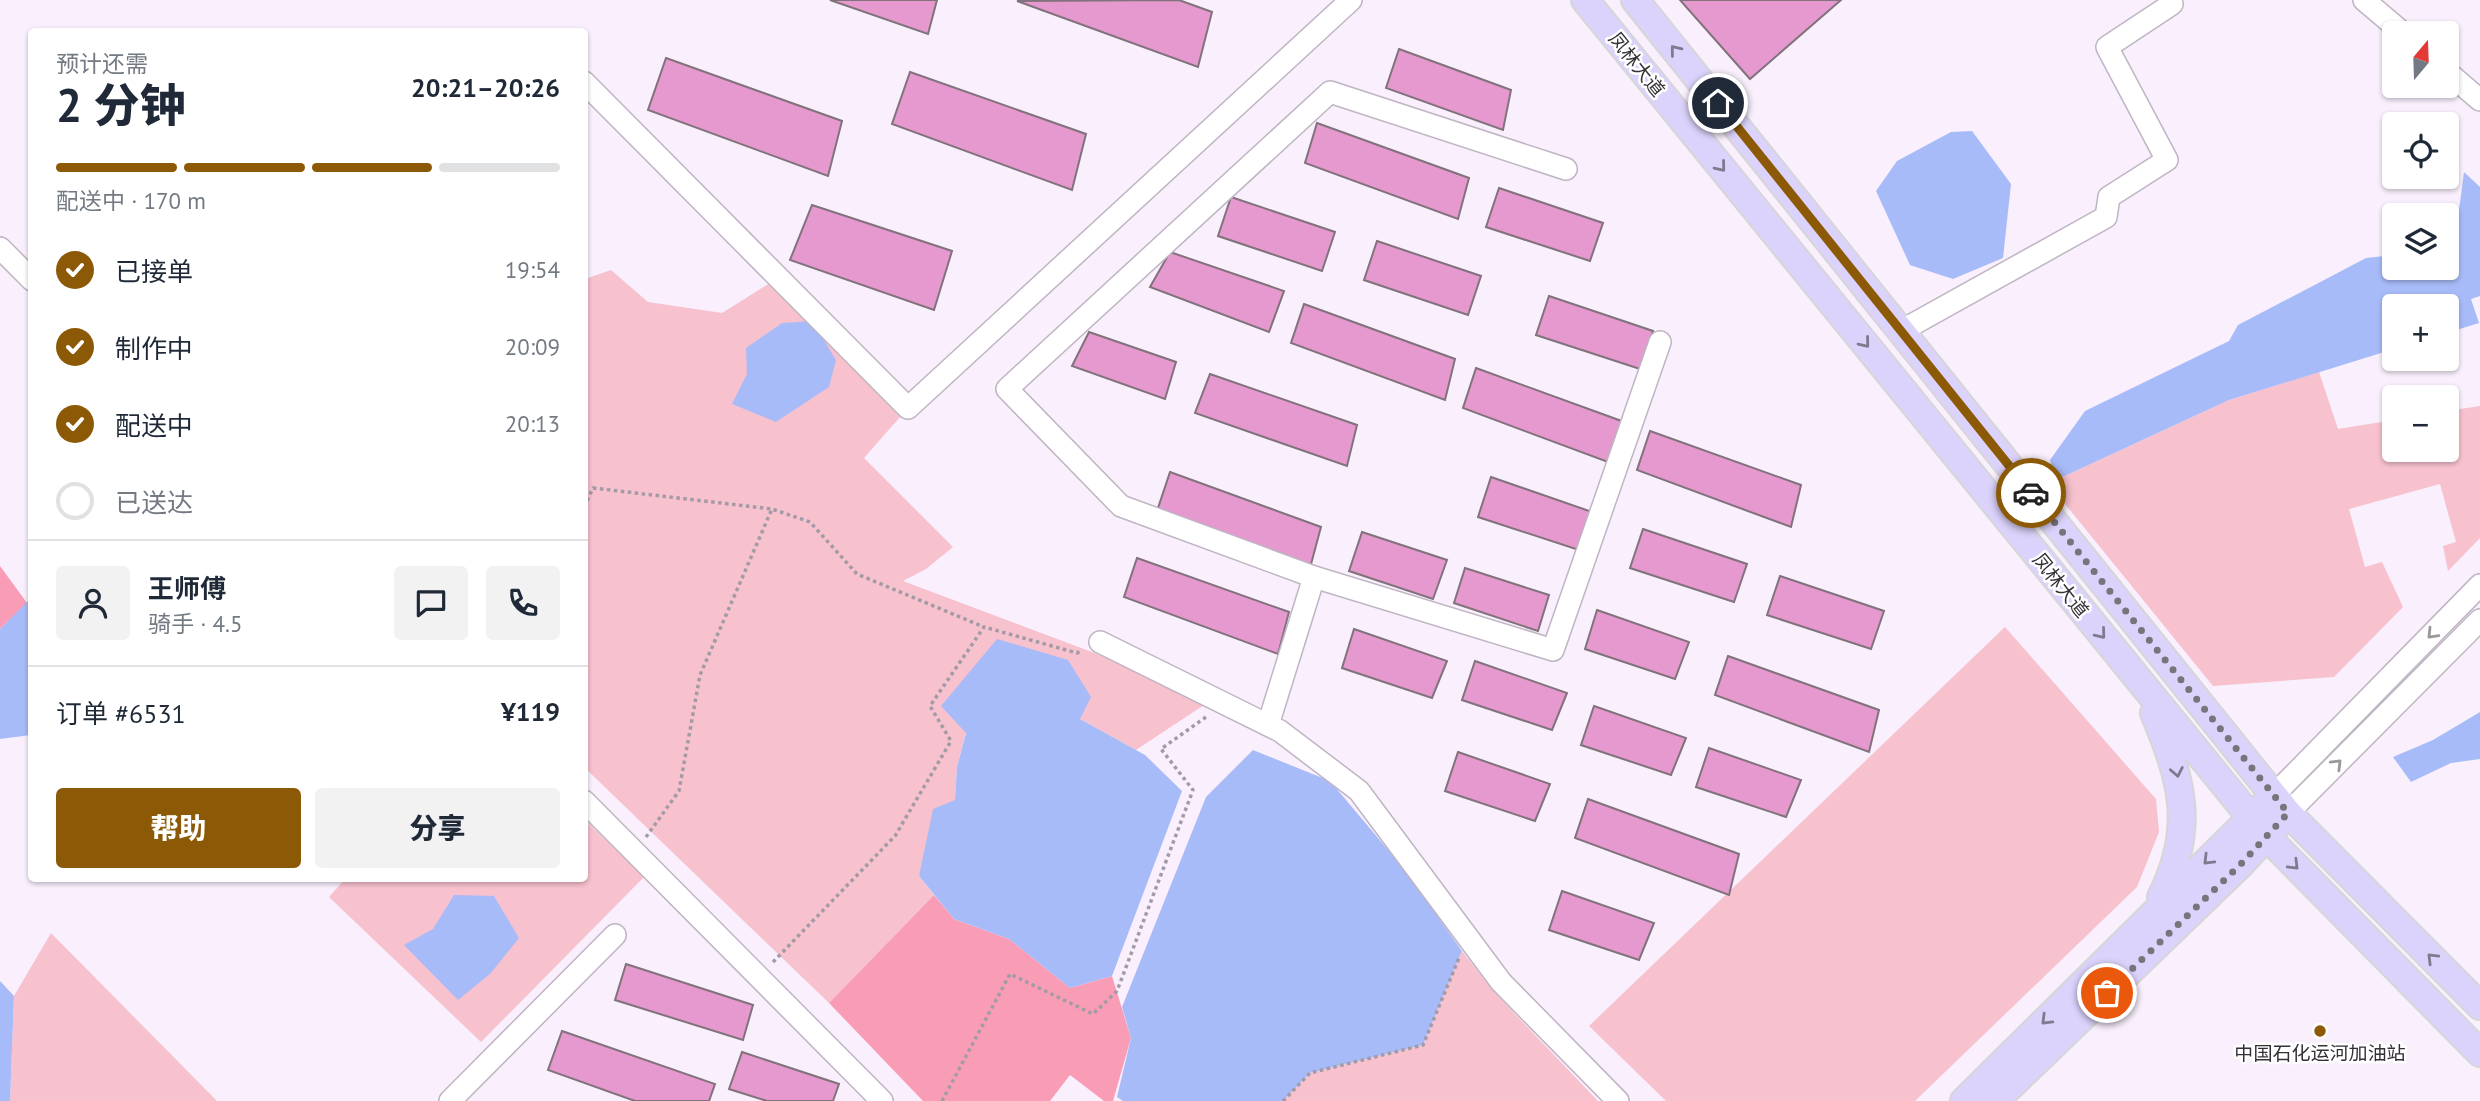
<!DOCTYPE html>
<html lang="zh">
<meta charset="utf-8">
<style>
:root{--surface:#fff;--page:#f2f2f3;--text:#1f2937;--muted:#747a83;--line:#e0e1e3;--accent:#8c5a06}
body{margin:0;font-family:"PT Sans","Noto Sans SC",sans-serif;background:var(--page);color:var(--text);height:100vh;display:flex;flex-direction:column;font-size:26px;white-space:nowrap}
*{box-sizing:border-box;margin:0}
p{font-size:23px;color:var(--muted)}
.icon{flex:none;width:38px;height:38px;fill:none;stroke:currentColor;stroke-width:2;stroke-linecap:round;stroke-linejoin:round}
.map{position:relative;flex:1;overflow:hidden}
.panel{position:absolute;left:28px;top:28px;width:560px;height:854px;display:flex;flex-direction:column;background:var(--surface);border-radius:7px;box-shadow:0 2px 5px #0004}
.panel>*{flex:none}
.needle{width:46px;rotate:19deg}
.buttons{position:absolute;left:2382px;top:21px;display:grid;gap:14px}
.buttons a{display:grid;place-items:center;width:77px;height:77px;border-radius:7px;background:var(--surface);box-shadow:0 2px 5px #0004;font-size:35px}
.pin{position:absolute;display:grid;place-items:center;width:60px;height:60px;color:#fff;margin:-30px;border:4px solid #fff;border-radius:50%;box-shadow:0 2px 7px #0007}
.courier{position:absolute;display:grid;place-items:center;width:70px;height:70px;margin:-35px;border:5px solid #8c5a06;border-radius:50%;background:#fff;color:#222;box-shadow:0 2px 9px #0007}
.headline em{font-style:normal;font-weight:800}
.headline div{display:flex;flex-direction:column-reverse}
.headline{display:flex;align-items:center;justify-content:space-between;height:119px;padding:0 28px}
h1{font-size:46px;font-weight:800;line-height:52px}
.bar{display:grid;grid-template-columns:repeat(4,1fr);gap:10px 7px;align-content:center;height:84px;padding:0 28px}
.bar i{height:9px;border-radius:5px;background:var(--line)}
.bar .active{background:var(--accent)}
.bar p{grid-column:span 4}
.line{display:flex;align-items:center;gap:18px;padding:0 28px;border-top:2px solid var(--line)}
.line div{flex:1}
.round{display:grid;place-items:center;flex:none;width:74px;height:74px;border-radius:7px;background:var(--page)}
ol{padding:0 28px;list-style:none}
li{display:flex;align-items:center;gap:21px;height:77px}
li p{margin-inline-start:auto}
li .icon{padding:7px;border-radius:50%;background:var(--accent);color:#fff;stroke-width:4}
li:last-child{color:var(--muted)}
li i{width:38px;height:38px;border:4px solid var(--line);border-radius:50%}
.cta{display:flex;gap:14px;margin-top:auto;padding:14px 28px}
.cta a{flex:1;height:80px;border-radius:7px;background:var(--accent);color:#fff;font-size:28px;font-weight:800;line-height:80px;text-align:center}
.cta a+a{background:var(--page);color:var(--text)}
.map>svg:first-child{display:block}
.green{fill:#f7c1ce}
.forest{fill:#f99db6}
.water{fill:#a8bbf9}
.building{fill:#e699ce;stroke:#81727c;stroke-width:2}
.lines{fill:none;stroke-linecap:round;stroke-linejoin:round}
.minor-casing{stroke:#bfb5c3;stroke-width:24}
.major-casing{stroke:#d6d6d7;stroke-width:30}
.path{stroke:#a29ba5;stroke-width:3.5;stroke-dasharray:3.5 3.5;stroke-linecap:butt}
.minor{stroke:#fff;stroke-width:21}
.major{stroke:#dcd3fc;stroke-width:26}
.oneway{stroke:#80798f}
.oneway2{stroke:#9a989a}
.done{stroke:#79737c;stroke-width:7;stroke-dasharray:0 12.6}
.route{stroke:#8c5a06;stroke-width:9}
.poi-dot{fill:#8c5a06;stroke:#fff;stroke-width:2.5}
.labels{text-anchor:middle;stroke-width:5;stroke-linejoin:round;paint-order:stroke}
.street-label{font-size:19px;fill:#343036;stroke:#fff}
.poi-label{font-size:19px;fill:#343036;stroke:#fff}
</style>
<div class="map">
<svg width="2480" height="1101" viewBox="0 0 2480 1101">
<rect width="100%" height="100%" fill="#f9effd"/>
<g class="green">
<path d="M 611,270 L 648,302 L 722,313 L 775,280 L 908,408 L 864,458 L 953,547 L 926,569 L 903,581 L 1097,654 L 1207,703 L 1136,750 L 1080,719 L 966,732 L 957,767 L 955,800 L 919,876 L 934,895 L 829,1003 L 585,768 L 585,279 Z"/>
<path d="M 2319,372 L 2338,429 L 2394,420 L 2394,450 L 2446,450 L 2447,411 L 2480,406 L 2480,538 L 2448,571 L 2443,546 L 2456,542 L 2440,484 L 2349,509 L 2365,567 L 2382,562 L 2403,607 L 2334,677 L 2213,686 L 2061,499 L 2056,480 L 2229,400 Z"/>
<path d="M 2005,627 L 2156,799 L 2159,832 L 2137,887 L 1915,1101 L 1666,1101 L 1589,1026 Z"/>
<path d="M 585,820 L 644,877 L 481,1042 L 329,897 L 345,879 L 584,878 Z"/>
<path d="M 51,933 L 217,1101 L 10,1101 L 14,996 Z"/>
<path d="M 1462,951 L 1494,992 L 1598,1101 L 1283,1101 L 1310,1073 L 1423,1045 Z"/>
</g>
<g class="forest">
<path d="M 0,566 L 27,603 L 0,629 Z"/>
<path d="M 934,895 L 954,919 L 1009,939 L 1070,988 L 1112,976 L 1131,1038 L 1113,1101 L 1104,1101 L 1070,1075 L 1050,1101 L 923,1101 L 829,1003 Z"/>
</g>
<g class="water">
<path d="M 1972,131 L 2011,184 L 2003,258 L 1953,279 L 1910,265 L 1876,191 L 1897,161 L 1951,132 Z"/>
<path d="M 2464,172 L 2480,187 L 2480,296 L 2471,299 L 2479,323 L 2447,333 L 2446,306 L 2394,306 L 2394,349 L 2229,400 L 2056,480 L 2050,460 L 2085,411 L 2229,341 L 2238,325 L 2366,258 L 2394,255 L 2394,268 L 2446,268 L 2447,249 L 2454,248 Z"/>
<path d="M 812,321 L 836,360 L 829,387 L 776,422 L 732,404 L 747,374 L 746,348 L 782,323 Z"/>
<path d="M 31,598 L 31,735 L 0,739 L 0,629 Z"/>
<path d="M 997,639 L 1068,660 L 1091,697 L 1080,719 L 1145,755 L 1182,791 L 1112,976 L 1070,988 L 1009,939 L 954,919 L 919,876 L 933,809 L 955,800 L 957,767 L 966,733 L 941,706 Z"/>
<path d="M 2480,712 L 2480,759 L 2451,763 L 2411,782 L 2393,757 L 2433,740 Z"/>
<path d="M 1253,750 L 1330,781 L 1405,870 L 1462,951 L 1423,1045 L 1310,1073 L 1283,1101 L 1123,1101 L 1117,1097 L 1131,1038 L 1122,1007 L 1206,797 Z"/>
<path d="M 454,895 L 494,896 L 519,938 L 490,974 L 458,1000 L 404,945 L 433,929 Z"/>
<path d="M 0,981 L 14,996 L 10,1101 L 0,1101 Z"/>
</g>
<g class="building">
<path d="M 830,0 L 937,0 L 928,34 Z"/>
<path d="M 1179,0 L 1212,12 L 1198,67 L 1017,1 Z"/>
<path d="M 1680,0 L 1841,0 L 1750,79 Z"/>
<path d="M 1399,49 L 1511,90 L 1503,130 L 1386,88 Z"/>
<path d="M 666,58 L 842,121 L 828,176 L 648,110 Z"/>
<path d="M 910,72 L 1086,134 L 1072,190 L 892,124 Z"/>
<path d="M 1317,123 L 1469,178 L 1458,219 L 1305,163 Z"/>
<path d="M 1499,188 L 1603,223 L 1590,261 L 1486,227 Z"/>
<path d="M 1231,197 L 1335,232 L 1322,271 L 1218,236 Z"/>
<path d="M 812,205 L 952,251 L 934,310 L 790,260 Z"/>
<path d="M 1377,241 L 1481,276 L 1468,315 L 1364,280 Z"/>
<path d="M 1170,252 L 1284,291 L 1269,332 L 1150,287 Z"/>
<path d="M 1549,296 L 1653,331 L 1640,369 L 1536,335 Z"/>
<path d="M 1304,304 L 1455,359 L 1445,400 L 1291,343 Z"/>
<path d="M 1089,332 L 1176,362 L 1165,399 L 1072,366 Z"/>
<path d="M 1476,368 L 1627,423 L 1616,465 L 1463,408 Z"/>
<path d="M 1210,374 L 1357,425 L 1347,466 L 1195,413 Z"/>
<path d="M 1650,431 L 1801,485 L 1791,527 L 1637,470 Z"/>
<path d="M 1170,472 L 1321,527 L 1310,568 L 1157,511 Z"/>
<path d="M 1491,477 L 1595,513 L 1582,551 L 1478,517 Z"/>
<path d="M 1643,529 L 1747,564 L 1734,602 L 1630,568 Z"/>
<path d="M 1362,532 L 1447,560 L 1433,599 L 1349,571 Z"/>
<path d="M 1137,558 L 1289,612 L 1278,654 L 1124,597 Z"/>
<path d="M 1465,568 L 1549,595 L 1538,631 L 1454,603 Z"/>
<path d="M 1780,576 L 1884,611 L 1871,649 L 1767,615 Z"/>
<path d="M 1597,610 L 1689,642 L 1675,679 L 1585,649 Z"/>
<path d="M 1354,629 L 1447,661 L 1432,698 L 1342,668 Z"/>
<path d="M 1728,656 L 1879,710 L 1869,752 L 1715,695 Z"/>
<path d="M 1475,661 L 1567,693 L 1552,730 L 1462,700 Z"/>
<path d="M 1594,706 L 1686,738 L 1671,775 L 1581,745 Z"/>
<path d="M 1709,748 L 1801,780 L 1786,817 L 1696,787 Z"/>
<path d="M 1458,752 L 1550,784 L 1535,821 L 1445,791 Z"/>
<path d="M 1588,799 L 1739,854 L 1729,895 L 1575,838 Z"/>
<path d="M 1562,891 L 1654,923 L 1639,960 L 1549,930 Z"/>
<path d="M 626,964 L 753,1005 L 743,1040 L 615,1000 Z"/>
<path d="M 562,1031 L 715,1084 L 709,1101 L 635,1101 L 548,1070 Z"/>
<path d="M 742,1052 L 839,1084 L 833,1101 L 767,1101 L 729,1089 Z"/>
</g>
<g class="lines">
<defs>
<g id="minor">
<path d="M 2364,0 L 2403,33"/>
<path d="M 2446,71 L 2480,100"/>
<path d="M 584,82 L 908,408 L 1351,0"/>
<path d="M 0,248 L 32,280"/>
<path d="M 1901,331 L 2106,217 L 2109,197 L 2167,160 L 2107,47 L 2172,4 L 2170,0"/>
<path d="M 1314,577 L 1553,650 L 1660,342"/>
<path d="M 1100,642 L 1280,731 L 1359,791 L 1501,982 L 1618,1101"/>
<path d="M 1268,725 L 1314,577 L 1121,506 L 1007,389 L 1330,92 L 1566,169"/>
<path d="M 2274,795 L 2480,585"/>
<path d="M 584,801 L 882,1101"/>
<path d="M 2288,813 L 2480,620"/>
<path d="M 450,1101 L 615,935"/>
</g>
<g id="major">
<path d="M 1585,0 L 2266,836 L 2480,1053"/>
<path d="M 1635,0 L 2288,813 L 2480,1006"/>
<path d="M 2154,713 C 2182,780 2196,828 2161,897"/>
<path d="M 1964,1101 L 2263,806"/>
<path d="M 1995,1101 L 2239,866 L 2279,823"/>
</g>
</defs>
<use href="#minor" class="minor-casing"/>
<use href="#major" class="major-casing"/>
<g class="path">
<path d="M 584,507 L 593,488 L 772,509"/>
<path d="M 646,837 L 679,791 L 700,675 L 772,509 L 810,522 L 857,574 L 984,627"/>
<path d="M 773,962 L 895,836 L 951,741 L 930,706 L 984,627 L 1077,653 L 1082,650"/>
<path d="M 942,1101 L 1010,974 L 1093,1014 L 1117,991 L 1193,790 L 1161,749 L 1206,717"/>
<path d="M 1283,1101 L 1310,1073 L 1423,1045 L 1459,958"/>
</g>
<use href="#minor" class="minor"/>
<use href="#major" class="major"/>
</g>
<defs><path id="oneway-chevron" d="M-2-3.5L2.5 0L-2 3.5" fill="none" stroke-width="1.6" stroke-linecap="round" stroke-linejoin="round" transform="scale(1.75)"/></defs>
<g class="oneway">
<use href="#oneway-chevron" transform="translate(1675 50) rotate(-129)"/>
<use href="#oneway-chevron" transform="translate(1721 167) rotate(51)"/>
<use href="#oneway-chevron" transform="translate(1865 343) rotate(51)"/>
<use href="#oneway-chevron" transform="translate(2101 634) rotate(51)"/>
<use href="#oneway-chevron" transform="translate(2177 772) rotate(79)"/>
<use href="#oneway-chevron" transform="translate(2208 860) rotate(135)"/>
<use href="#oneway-chevron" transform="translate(2294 865) rotate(45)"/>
<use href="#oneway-chevron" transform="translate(2432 958) rotate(-135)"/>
<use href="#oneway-chevron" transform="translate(2046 1020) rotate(135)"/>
</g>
<g class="oneway2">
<use href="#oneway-chevron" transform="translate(2432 634) rotate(134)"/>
<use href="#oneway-chevron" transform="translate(2337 764) rotate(-45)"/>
</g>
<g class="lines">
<path class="done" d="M 2031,493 L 2288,813 L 2239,866 L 2107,993"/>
<path class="route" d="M 1718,103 L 2031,493"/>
</g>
<circle class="poi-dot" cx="2320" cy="1031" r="7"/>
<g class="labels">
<g class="street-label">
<text transform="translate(1637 64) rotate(51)" y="7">凤林大道</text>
<text transform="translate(2061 585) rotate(51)" y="7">凤林大道</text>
</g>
<g class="poi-label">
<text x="2320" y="1060">中国石化运河加油站</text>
</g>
</g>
</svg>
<div class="buttons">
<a><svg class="needle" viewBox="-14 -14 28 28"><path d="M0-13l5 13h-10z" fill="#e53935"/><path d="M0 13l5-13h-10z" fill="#747a83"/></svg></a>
<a><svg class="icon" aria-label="locate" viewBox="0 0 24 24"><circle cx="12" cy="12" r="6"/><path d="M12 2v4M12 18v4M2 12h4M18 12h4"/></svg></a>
<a><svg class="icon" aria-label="layers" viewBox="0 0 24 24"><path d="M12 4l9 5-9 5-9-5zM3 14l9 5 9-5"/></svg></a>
<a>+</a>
<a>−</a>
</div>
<div class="pin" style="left:2107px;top:993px;background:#ea580c"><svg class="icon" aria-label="bag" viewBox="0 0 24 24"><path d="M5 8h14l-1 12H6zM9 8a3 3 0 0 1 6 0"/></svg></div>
<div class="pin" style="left:1718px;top:103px;background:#1f2937"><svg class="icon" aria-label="home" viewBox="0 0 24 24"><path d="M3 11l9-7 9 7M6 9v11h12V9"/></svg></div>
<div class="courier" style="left:2031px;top:493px"><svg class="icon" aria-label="car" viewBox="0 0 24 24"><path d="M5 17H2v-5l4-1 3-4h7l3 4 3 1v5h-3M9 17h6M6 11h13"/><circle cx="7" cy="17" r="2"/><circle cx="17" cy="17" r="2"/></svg></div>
<section class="panel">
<div class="headline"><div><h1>2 分钟</h1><p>预计还需</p></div><em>20:21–20:26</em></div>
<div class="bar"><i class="active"></i><i class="active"></i><i class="active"></i><i></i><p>配送中 · 170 m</p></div>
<ol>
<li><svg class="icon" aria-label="check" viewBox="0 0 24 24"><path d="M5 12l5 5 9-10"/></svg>已接单<p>19:54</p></li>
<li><svg class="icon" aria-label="check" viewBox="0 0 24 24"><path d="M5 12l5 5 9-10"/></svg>制作中<p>20:09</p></li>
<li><svg class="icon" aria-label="check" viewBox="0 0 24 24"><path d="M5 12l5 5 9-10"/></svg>配送中<p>20:13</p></li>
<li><i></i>已送达</li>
</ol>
<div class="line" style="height:126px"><a class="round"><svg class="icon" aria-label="person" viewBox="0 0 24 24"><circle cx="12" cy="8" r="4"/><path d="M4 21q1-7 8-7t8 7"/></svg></a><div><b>王师傅</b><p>骑手 · 4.5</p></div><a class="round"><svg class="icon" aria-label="chat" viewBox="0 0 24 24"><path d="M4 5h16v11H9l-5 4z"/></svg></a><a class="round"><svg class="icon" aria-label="phone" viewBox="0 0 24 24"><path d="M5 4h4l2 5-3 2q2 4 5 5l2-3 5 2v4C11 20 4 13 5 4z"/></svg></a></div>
<div class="line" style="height:91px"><div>订单 #6531</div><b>¥119</b></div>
<div class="cta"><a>帮助</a><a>分享</a></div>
</section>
</div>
